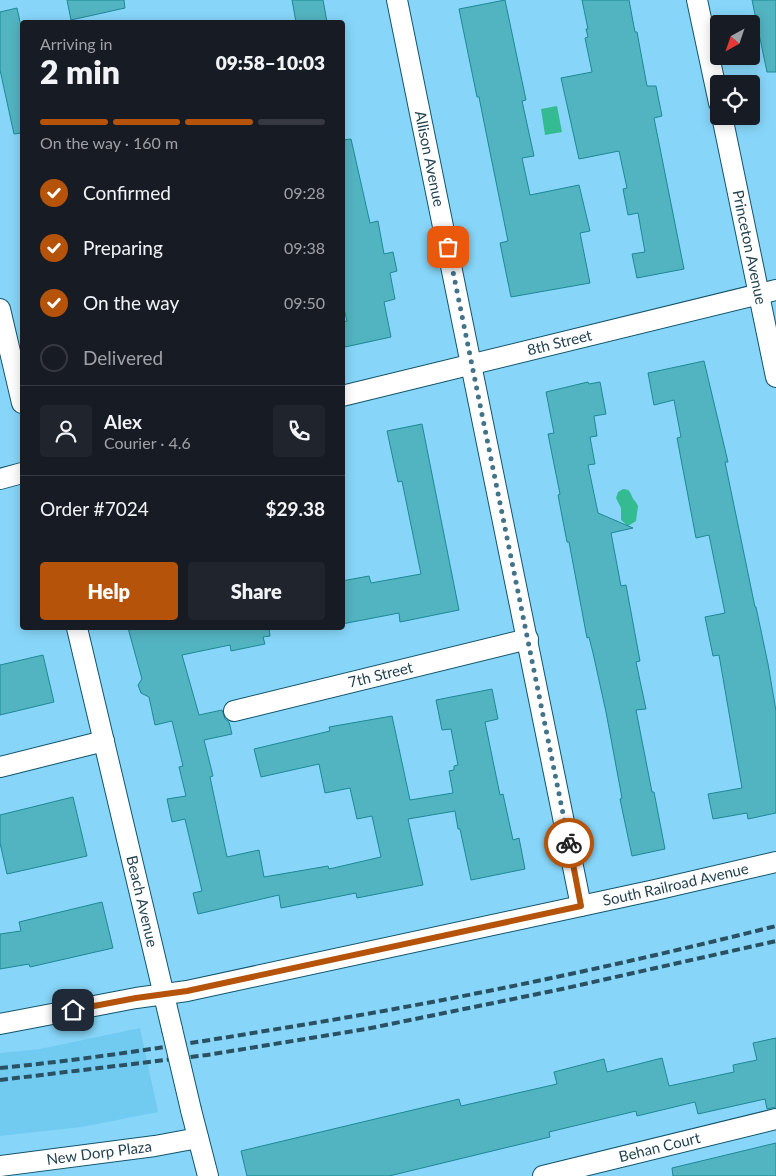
<!DOCTYPE html>
<meta charset="utf-8">
<style>
:root{--surface:#171b24;--page:#20242c;--text:#f1f3f6;--muted:#9ea1a6;--line:#363941;--accent:#b45309}
body{margin:0;font-family:Lato,sans-serif;background:var(--page);color:var(--text);height:100vh;display:flex;flex-direction:column;font-size:19px;white-space:nowrap}
*{box-sizing:border-box;margin:0}
p{font-size:16px;color:var(--muted)}
.icon{flex:none;width:28px;height:28px;fill:none;stroke:currentColor;stroke-width:2;stroke-linecap:round;stroke-linejoin:round}
.map{position:relative;flex:1;overflow:hidden}
.side{position:absolute;left:20px;top:20px;width:325px;height:610px;display:flex;flex-direction:column;background:var(--surface);border-radius:5px;box-shadow:0 2px 12px #0003}
.side>*{flex:none}
.needle{width:32px;rotate:220deg}
.controls{position:absolute;left:710px;top:15px;display:grid;gap:10px}
.controls a{display:grid;place-items:center;width:50px;height:50px;border-radius:5px;background:var(--surface);box-shadow:0 2px 12px #0003;font-size:25px}
.pin{position:absolute;display:grid;place-items:center;width:42px;height:42px;color:#fff;margin:-21px;border-radius:10px;box-shadow:0 2px 8px #0006}
.courier{position:absolute;display:grid;place-items:center;width:50px;height:50px;margin:-25px;border:4px solid #b45309;border-radius:50%;background:#fff;color:#222;box-shadow:0 1px 6px #0007}
.overview em{font-style:normal;font-weight:800}
.overview div{display:flex;flex-direction:column-reverse}
.overview{display:flex;align-items:center;justify-content:space-between;height:85px;padding:0 20px}
h1{font-size:32px;font-weight:800;line-height:38px}
.bar{display:grid;grid-template-columns:repeat(4,1fr);gap:8px 5px;align-content:center;height:60px;padding:0 20px}
.bar i{height:6px;border-radius:4px;background:var(--line)}
.bar .on{background:var(--accent)}
.bar p{grid-column:span 4}
.line{display:flex;align-items:center;gap:12px;padding:0 20px;border-top:1px solid var(--line)}
.line div{flex:1}
.round{display:grid;place-items:center;flex:none;width:52px;height:52px;border-radius:5px;background:var(--page)}
ol{padding:0 20px;list-style:none}
li{display:flex;align-items:center;gap:15px;height:55px}
li p{margin-inline-start:auto}
li .icon{padding:5px;border-radius:50%;background:var(--accent);color:#fff;stroke-width:4}
li:last-child{color:var(--muted)}
li i{width:28px;height:28px;border:2px solid var(--line);border-radius:50%}
.primary-button{display:flex;gap:10px;margin-top:auto;padding:10px 20px}
.primary-button a{flex:1;height:58px;border-radius:5px;background:var(--accent);color:#fff;font-size:20px;font-weight:800;line-height:58px;text-align:center}
.primary-button a+a{background:var(--page);color:var(--text)}
.map>svg:first-child{display:block}
.built{fill:#71cbf1}
.water{fill:#34bb92}
.building{fill:#53b4c1;stroke:#1d8895}
.lines{fill:none;stroke-linecap:round;stroke-linejoin:round}
.street-casing{stroke:#12546c;stroke-width:22}
.street{stroke:#fff;stroke-width:20}
.rail{stroke:#2a5061;stroke-width:4;stroke-dasharray:8 4;stroke-linecap:butt}
.street-bridge-casing{stroke:#12546c;stroke-width:22;stroke-linecap:butt}
.street-bridge{stroke:#fff;stroke-width:20}
.done{stroke:#427389;stroke-width:5;stroke-dasharray:0 9}
.route{stroke:#b45309;stroke-width:6}
.labels{text-anchor:middle;stroke-width:4;stroke-linejoin:round;paint-order:stroke}
.street-label{font-size:15px;fill:#1d3e4d;stroke:#a4e1fe}
</style>
<div class="map">
<svg width="776" height="1176" viewBox="0 0 776 1176">
<rect width="100%" height="100%" fill="#87d6f9"/>
<path class="built" d="M 140,1028 L 158,1112 L 82,1127 L 0,1136 L 0,1053 L 40,1049 Z"/>
<g class="water">
<path d="M 557,106 L 562,132 L 545,135 L 541,109 Z"/>
<path d="M 623,489 C 632,489 630,495 634,500 C 636,502 637,504 638,506 L 636,521 L 628,526 L 621,520 L 621,508 L 616,498 L 618,492 Z"/>
</g>
<g class="building">
<path d="M 67,0 L 124,0 L 125,8 L 71,20 Z"/>
<path d="M 292,0 L 323,0 L 327,22 L 296,22 Z"/>
<path d="M 505,0 L 526,100 L 522,101 L 534,156 L 522,158 L 530,195 L 579,185 L 590,231 L 580,233 L 590,283 L 511,297 L 500,243 L 508,241 L 490,152 L 479,97 L 477,97 L 459,9 Z"/>
<path d="M 582,0 L 629,0 L 635,32 L 637,32 L 647,86 L 656,86 L 662,116 L 654,118 L 684,269 L 637,278 L 632,254 L 645,252 L 638,213 L 628,215 L 623,189 L 627,188 L 619,151 L 579,159 L 561,78 L 592,72 L 585,38 L 588,37 L 586,29 L 588,29 Z"/>
<path d="M 752,0 L 776,0 L 776,72 L 767,72 Z"/>
<path d="M 17,8 L 22,31 L 22,133 L 14,134 L 0,70 L 0,12 Z"/>
<path d="M 351,139 L 370,223 L 378,221 L 384,254 L 393,252 L 397,271 L 390,273 L 395,299 L 384,302 L 391,337 L 345,347 L 342,334 L 342,322 L 347,321 L 342,301 L 342,140 Z"/>
<path d="M 704,361 L 728,462 L 725,462 L 755,607 L 756,607 L 768,664 L 776,711 L 776,813 L 748,819 L 747,813 L 713,819 L 708,794 L 742,788 L 719,655 L 713,656 L 705,617 L 725,613 L 709,535 L 696,538 L 677,438 L 681,437 L 674,400 L 654,405 L 648,373 Z"/>
<path d="M 588,382 L 589,384 L 600,382 L 606,414 L 594,416 L 597,436 L 590,437 L 595,464 L 588,465 L 598,513 L 633,528 L 611,533 L 621,586 L 626,585 L 640,661 L 636,662 L 646,709 L 636,710 L 652,792 L 654,792 L 665,849 L 632,856 L 620,799 L 622,798 L 606,712 L 593,653 L 589,637 L 587,638 L 569,542 L 567,542 L 558,495 L 560,494 L 548,434 L 554,433 L 546,392 Z"/>
<path d="M 422,424 L 459,610 L 400,622 L 399,613 L 342,624 L 342,581 L 369,576 L 371,583 L 421,574 L 402,481 L 398,482 L 387,431 Z"/>
<path d="M 128,628 L 269,628 L 270,636 L 263,637 L 265,644 L 231,651 L 230,645 L 182,655 L 199,715 L 222,710 L 225,719 L 229,722 L 232,734 L 204,740 L 213,776 L 210,777 L 227,857 L 259,850 L 264,877 L 328,866 L 329,869 L 381,857 L 372,816 L 357,819 L 350,788 L 325,793 L 319,764 L 261,777 L 254,749 L 330,731 L 329,727 L 392,716 L 410,800 L 453,793 L 449,771 L 454,770 L 454,766 L 458,765 L 451,729 L 442,730 L 436,700 L 492,689 L 498,719 L 485,722 L 500,795 L 503,794 L 513,840 L 519,838 L 525,869 L 471,880 L 460,829 L 458,829 L 455,811 L 408,819 L 423,885 L 357,898 L 356,893 L 281,908 L 279,895 L 198,914 L 193,893 L 202,891 L 185,819 L 172,822 L 167,799 L 186,796 L 179,767 L 183,766 L 172,721 L 155,725 L 149,697 L 141,693 L 138,685 L 142,679 Z"/>
<path d="M 43,655 L 54,702 L 0,715 L 0,665 Z"/>
<path d="M 73,797 L 87,856 L 7,874 L 0,843 L 0,815 Z"/>
<path d="M 102,902 L 113,948 L 30,967 L 29,964 L 0,969 L 0,934 L 21,931 L 19,922 Z"/>
<path d="M 776,1038 L 776,1107 L 767,1109 L 765,1099 L 698,1114 L 695,1102 L 637,1116 L 636,1111 L 549,1132 L 550,1137 L 389,1176 L 247,1176 L 241,1151 L 459,1099 L 461,1106 L 557,1084 L 554,1072 L 604,1059 L 607,1072 L 662,1058 L 669,1086 L 734,1072 L 733,1065 L 757,1060 L 753,1043 Z"/>
<path d="M 776,1143 L 776,1176 L 673,1176 L 672,1168 Z"/>
</g>
<g class="lines">
<defs>
<g id="street">
<path id="s1" d="M 397,0 L 581,906"/>
<path d="M 697,0 L 719,103"/>
<path id="s2" d="M 722,116 L 776,377"/>
<path d="M 0,309 L 22,403"/>
<path id="s3" d="M 342,396 L 776,290"/>
<path d="M 0,479 L 22,473"/>
<path id="s4" d="M 77,628 L 172,1029"/>
<path id="s5" d="M 234,711 L 528,639"/>
<path d="M 0,767 L 104,741"/>
<path id="s6" d="M 0,1024 L 136,998 L 187,991 L 655,890 L 776,862"/>
<path d="M 191,1110 L 208,1176"/>
<path id="s7" d="M 0,1166 L 155,1146 L 198,1138"/>
<path id="s8" d="M 543,1176 L 776,1119"/>
</g>
</defs>
<use href="#street" class="street-casing"/>
<use href="#street" class="street"/>
<g class="rail">
<path d="M 0,1068 C 91,1059 181,1045 271,1030 C 441,1003 609,968 776,926"/>
<path d="M 0,1080 L 207,1055 L 366,1029 L 562,989 L 776,941"/>
</g>
<defs>
<path id="street-bridge" d="M 172,1029 L 191,1110"/>
</defs>
<use href="#street-bridge" class="street-bridge-casing"/>
<use href="#street-bridge" class="street-bridge"/>
</g>
<g class="lines">
<path class="done" d="M 448,247 L 569,843"/>
<path class="route" d="M 73,1010 L 136,998 L 187,991 L 581,906 L 569,843"/>
</g>
<g class="labels">
<g class="street-label">
<text dy="5" stroke="none"><textPath href="#s1" startOffset="162">Allison Avenue</textPath></text>
<text dy="5" stroke="none"><textPath href="#s2" startOffset="134">Princeton Avenue</textPath></text>
<text dy="5" stroke="none"><textPath href="#s3" startOffset="224">8th Street</textPath></text>
<text dy="5" stroke="none"><textPath href="#s5" startOffset="151">7th Street</textPath></text>
<text dy="5" stroke="none"><textPath href="#s6" startOffset="690">South Railroad Avenue</textPath></text>
<text dy="5" stroke="none"><textPath href="#s4" startOffset="281">Beach Avenue</textPath></text>
<text dy="5" stroke="none"><textPath href="#s8" startOffset="120">Behan Court</textPath></text>
<text dy="5" stroke="none"><textPath href="#s7" startOffset="100">New Dorp Plaza</textPath></text>
</g>
</g>
</svg>
<div class="controls">
<a><svg class="needle" viewBox="-14 -14 28 28"><path d="M0-13l5 13h-10z" fill="#e53935"/><path d="M0 13l5-13h-10z" fill="#9ea1a6"/></svg></a>
<a><svg class="icon" aria-label="locate" viewBox="0 0 24 24"><circle cx="12" cy="12" r="6"/><path d="M12 2v4M12 18v4M2 12h4M18 12h4"/></svg></a>
</div>
<div class="pin" style="left:448px;top:247px;background:#ea580c"><svg class="icon" aria-label="bag" viewBox="0 0 24 24"><path d="M5 8h14l-1 12H6zM9 8a3 3 0 0 1 6 0"/></svg></div>
<div class="pin" style="left:73px;top:1010px;background:#1f2937"><svg class="icon" aria-label="home" viewBox="0 0 24 24"><path d="M3 11l9-7 9 7M6 9v11h12V9"/></svg></div>
<div class="courier" style="left:569px;top:843px"><svg class="icon" aria-label="bike" viewBox="0 0 24 24"><circle cx="6" cy="16" r="4"/><circle cx="18" cy="16" r="4"/><path d="M6 16l4-8h5l3 8M10 8l3 8H6M13 5h3"/></svg></div>
<section class="side">
<div class="overview"><div><h1>2 min</h1><p>Arriving in</p></div><em>09:58–10:03</em></div>
<div class="bar"><i class="on"></i><i class="on"></i><i class="on"></i><i></i><p>On the way · 160 m</p></div>
<ol>
<li><svg class="icon" aria-label="check" viewBox="0 0 24 24"><path d="M5 12l5 5 9-10"/></svg>Confirmed<p>09:28</p></li>
<li><svg class="icon" aria-label="check" viewBox="0 0 24 24"><path d="M5 12l5 5 9-10"/></svg>Preparing<p>09:38</p></li>
<li><svg class="icon" aria-label="check" viewBox="0 0 24 24"><path d="M5 12l5 5 9-10"/></svg>On the way<p>09:50</p></li>
<li><i></i>Delivered</li>
</ol>
<div class="line" style="height:90px"><a class="round"><svg class="icon" aria-label="person" viewBox="0 0 24 24"><circle cx="12" cy="8" r="4"/><path d="M4 21q1-7 8-7t8 7"/></svg></a><div><b>Alex</b><p>Courier · 4.6</p></div><a class="round"><svg class="icon" aria-label="phone" viewBox="0 0 24 24"><path d="M5 4h4l2 5-3 2q2 4 5 5l2-3 5 2v4C11 20 4 13 5 4z"/></svg></a></div>
<div class="line" style="height:65px"><div>Order #7024</div><b>$29.38</b></div>
<div class="primary-button"><a>Help</a><a>Share</a></div>
</section>
</div>
